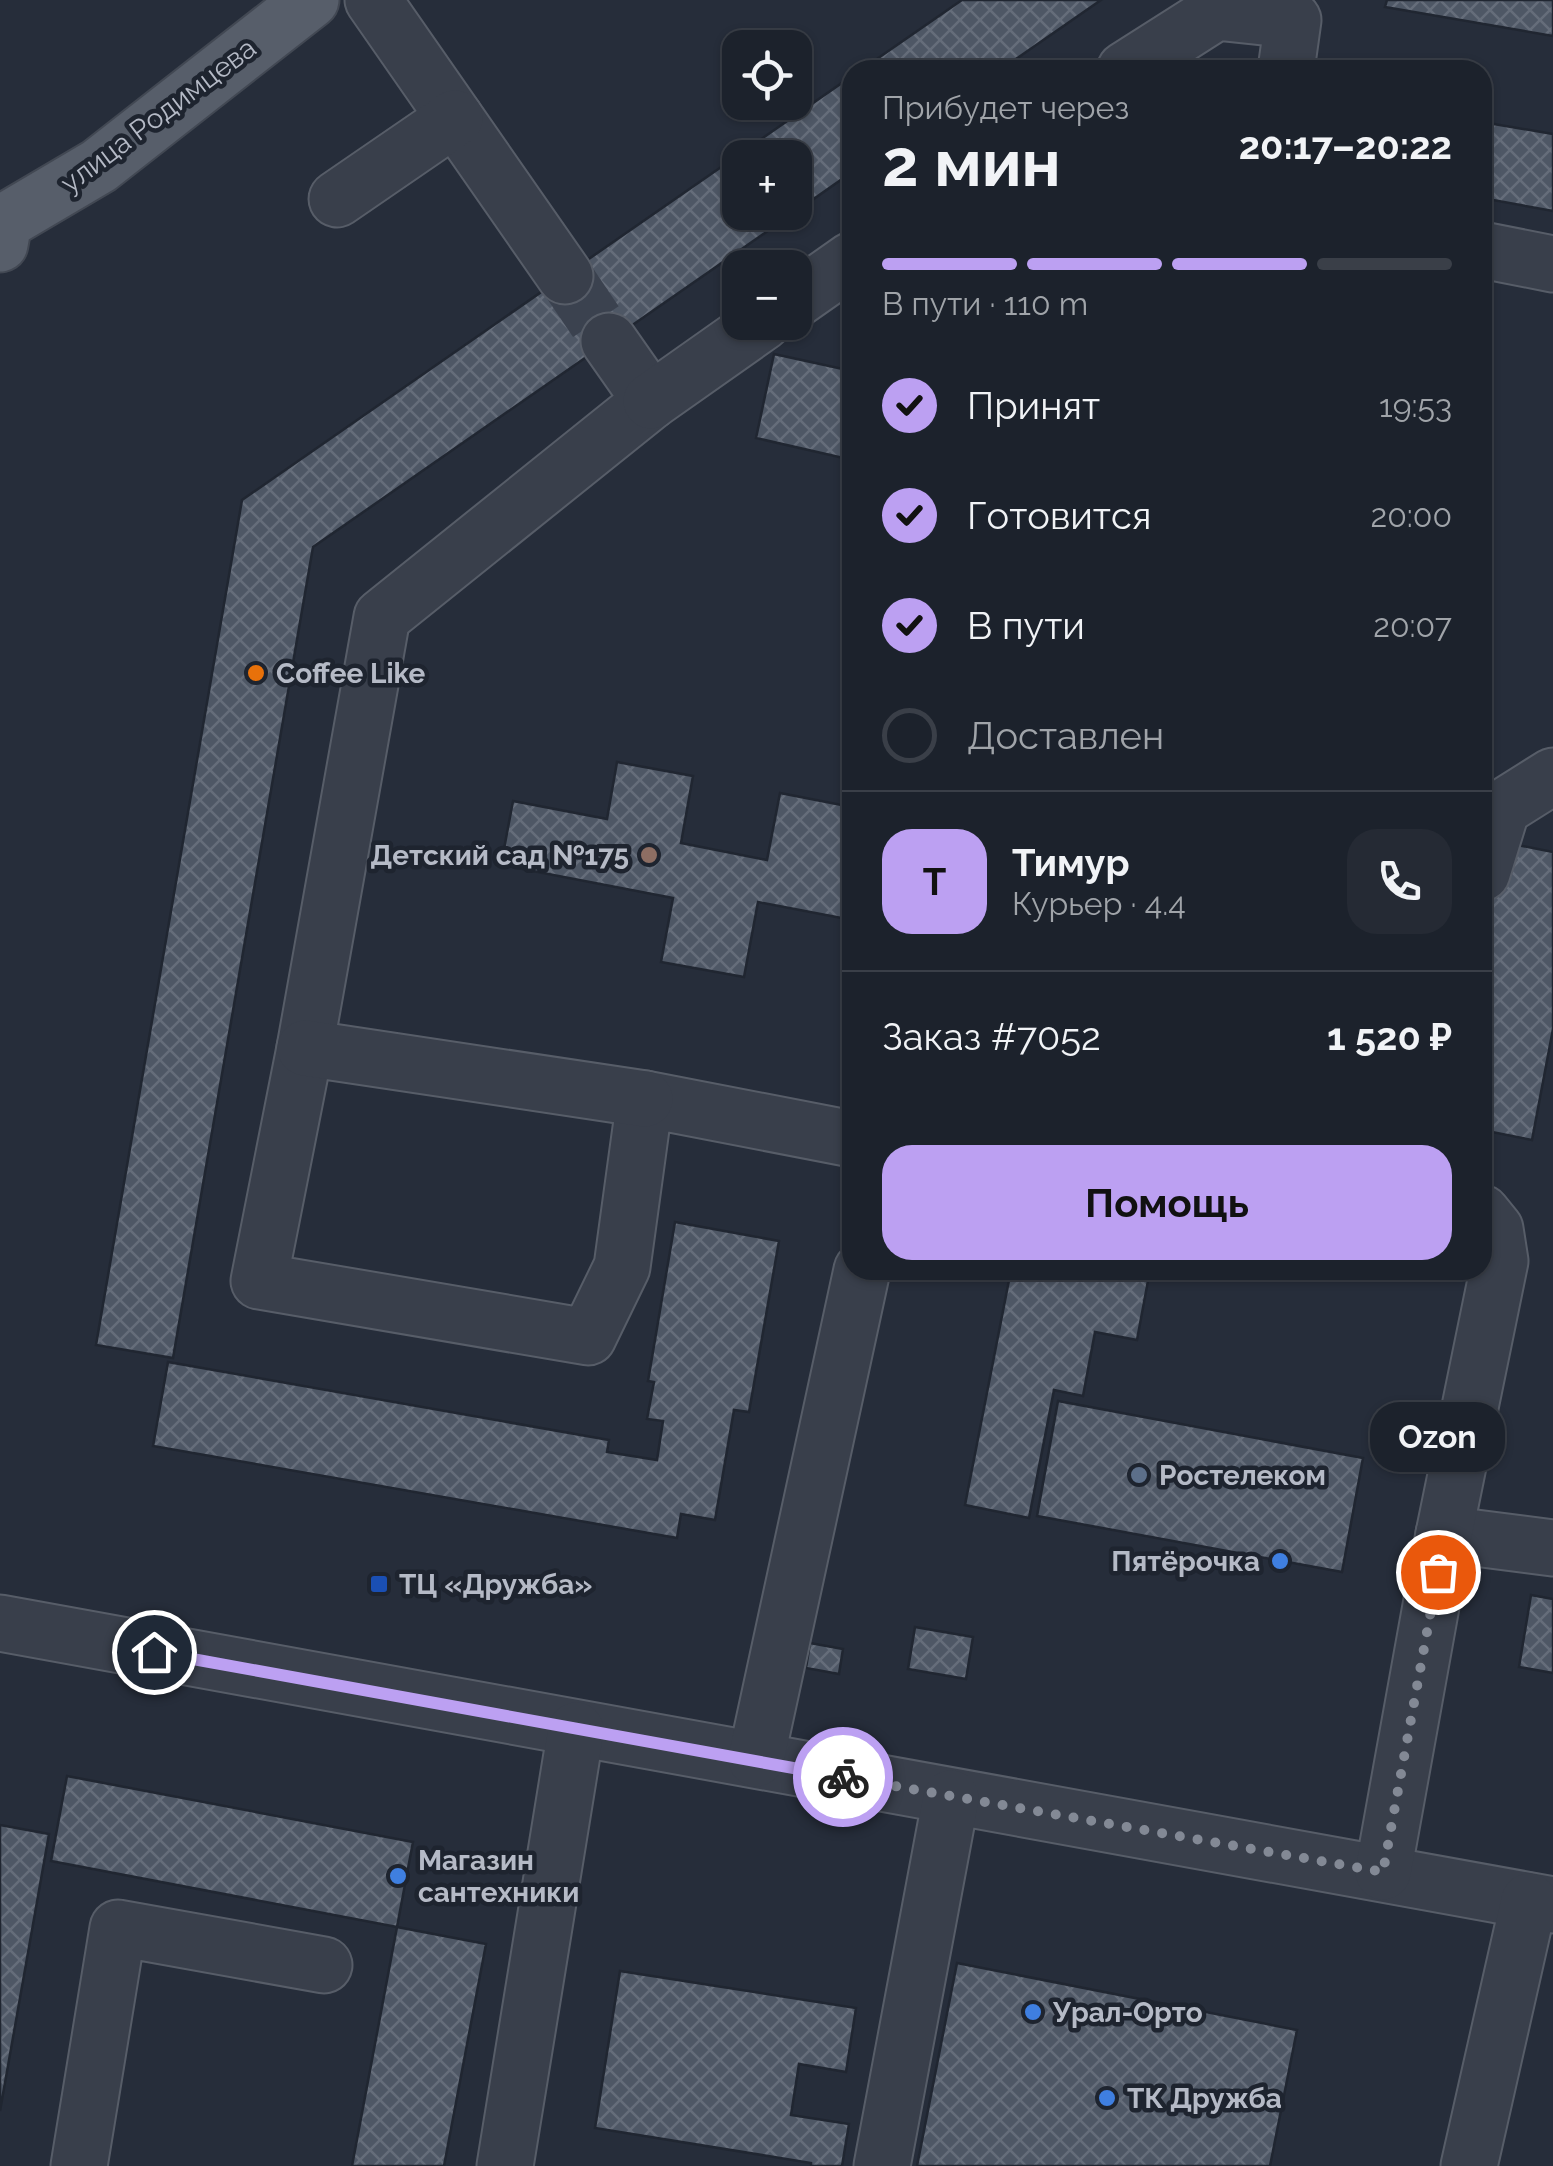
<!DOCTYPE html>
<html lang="ru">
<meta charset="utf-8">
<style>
:root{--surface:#1c222c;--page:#252a34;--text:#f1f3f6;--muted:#a0a4a9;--line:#3a3f48;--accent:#bca0f2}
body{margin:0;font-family:Raleway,sans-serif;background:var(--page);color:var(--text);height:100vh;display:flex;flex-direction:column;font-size:38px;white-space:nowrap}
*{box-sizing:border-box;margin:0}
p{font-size:32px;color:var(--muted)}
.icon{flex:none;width:55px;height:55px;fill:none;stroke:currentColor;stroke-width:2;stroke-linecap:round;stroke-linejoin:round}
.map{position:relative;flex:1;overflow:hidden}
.panel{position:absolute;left:842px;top:60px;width:650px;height:1220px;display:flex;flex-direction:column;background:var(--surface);border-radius:30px;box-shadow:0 2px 8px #0004,0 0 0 2px var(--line)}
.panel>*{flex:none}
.buttons{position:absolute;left:722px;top:30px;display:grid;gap:20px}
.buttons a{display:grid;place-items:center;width:90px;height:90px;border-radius:20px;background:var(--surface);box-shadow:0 2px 8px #0004,0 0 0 2px var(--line);font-size:50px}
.pin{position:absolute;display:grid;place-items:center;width:85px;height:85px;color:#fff;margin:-42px;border:5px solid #fff;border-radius:50%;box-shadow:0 2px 10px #0007}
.courier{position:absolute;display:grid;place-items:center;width:100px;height:100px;margin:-50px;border:8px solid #bca0f2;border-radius:50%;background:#fff;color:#222;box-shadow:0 2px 12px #0007}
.bubble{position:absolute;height:70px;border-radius:30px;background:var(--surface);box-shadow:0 2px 8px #0004,0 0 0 2px var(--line);font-size:32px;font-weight:700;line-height:70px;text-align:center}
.overview em{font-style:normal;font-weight:700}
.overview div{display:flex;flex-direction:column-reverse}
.overview{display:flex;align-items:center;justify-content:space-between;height:170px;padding:0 40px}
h1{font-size:65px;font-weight:700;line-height:75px}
.bar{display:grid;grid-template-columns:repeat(4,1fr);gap:15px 10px;align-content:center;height:120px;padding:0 40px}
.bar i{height:12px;border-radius:8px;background:var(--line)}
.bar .active{background:var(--accent)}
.bar p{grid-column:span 4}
.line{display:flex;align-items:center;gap:25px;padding:0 40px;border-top:2px solid var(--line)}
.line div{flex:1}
.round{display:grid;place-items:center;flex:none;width:105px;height:105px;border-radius:30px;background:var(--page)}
ol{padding:0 40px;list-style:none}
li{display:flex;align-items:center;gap:30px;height:110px}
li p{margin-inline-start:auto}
li .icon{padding:10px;border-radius:50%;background:var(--accent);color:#111;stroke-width:4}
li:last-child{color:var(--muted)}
li i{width:55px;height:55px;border:5px solid var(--line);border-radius:50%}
.cta{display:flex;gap:20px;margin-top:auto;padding:20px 40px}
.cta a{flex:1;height:115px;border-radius:30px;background:var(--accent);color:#111;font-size:40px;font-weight:700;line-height:115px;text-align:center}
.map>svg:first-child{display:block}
.building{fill:url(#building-cross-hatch);stroke:#202631;stroke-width:2.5}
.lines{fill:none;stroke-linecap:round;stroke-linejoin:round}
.minor-tunnel{stroke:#3b424f;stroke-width:55;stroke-dasharray:55 28;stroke-linecap:butt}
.minor-casing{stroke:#575d68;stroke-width:59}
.major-casing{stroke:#424853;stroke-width:59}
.minor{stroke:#393f4b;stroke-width:55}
.major{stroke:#575e6a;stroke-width:55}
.done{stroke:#838995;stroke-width:10;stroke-dasharray:0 18}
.route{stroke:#bca0f2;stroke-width:12}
.food-dot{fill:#e8710a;stroke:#1e242f;stroke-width:4}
.education-dot{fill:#8d6e63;stroke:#1e242f;stroke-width:4}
.service-dot{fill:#5c6f8a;stroke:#1e242f;stroke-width:4}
.shop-dot{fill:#3f7fe0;stroke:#1e242f;stroke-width:4}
.transit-dot{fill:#1a4fb4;stroke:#1e242f;stroke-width:4}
.labels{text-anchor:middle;stroke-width:9;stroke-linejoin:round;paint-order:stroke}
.street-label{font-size:28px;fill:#b5bac6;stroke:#1e242f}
.poi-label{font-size:28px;font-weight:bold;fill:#b5bac6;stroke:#1e242f;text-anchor:start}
</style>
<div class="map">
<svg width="1553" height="2166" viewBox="0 0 1553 2166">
<defs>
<pattern id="building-cross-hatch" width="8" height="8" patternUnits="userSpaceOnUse" patternTransform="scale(2.5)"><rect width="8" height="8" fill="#4e5765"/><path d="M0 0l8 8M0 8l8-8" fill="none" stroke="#656d7a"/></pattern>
</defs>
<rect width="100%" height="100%" fill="#262d3a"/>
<g class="building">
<path d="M 962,0 L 1101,0 L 1000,70 L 861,70 Z"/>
<path d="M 1387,0 L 1553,0 L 1553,36 L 1385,7 Z"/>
<path d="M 852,76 L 852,172 L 795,212 L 795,158 L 740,158 L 740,212 L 795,212 L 313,547 L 173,1358 L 96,1345 L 242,500 Z"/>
<path d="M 1482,122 L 1553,134 L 1553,211 L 1482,198 Z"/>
<path d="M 774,354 L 852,371 L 852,460 L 756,438 Z"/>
<path d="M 617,762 L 693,776 L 681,843 L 767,860 L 780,793 L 852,807 L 852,920 L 758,902 L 744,977 L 661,962 L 673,898 L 501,865 L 513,801 L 607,819 Z"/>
<path d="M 1502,842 L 1553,852 L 1553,1029 L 1532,1140 L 1482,1130 L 1482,944 Z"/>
<path d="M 675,1222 L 779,1241 L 749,1412 L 734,1410 L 715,1520 L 681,1514 L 677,1538 L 153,1446 L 168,1362 L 609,1440 L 607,1452 L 657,1460 L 663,1421 L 647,1419 L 654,1382 L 648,1381 Z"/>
<path d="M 1011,1270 L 1150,1270 L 1137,1340 L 1095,1332 L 1083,1396 L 1054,1390 L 1029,1518 L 965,1505 Z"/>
<path d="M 1058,1401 L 1363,1458 L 1342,1572 L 1037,1516 Z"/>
<path d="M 1531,1595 L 1553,1599 L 1553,1673 L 1519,1667 Z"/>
<path d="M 915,1627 L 973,1637 L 966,1679 L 908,1669 Z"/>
<path d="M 810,1643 L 843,1649 L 839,1674 L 806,1668 Z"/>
<path d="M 67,1776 L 413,1842 L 397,1927 L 51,1861 Z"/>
<path d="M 0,1825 L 49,1834 L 0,2111 Z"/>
<path d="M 397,1927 L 486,1944 L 444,2166 L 352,2166 Z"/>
<path d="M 957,1963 L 1297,2030 L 1270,2166 L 917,2166 Z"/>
<path d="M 620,1971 L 856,2008 L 846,2072 L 799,2064 L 791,2115 L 849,2124 L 842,2166 L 811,2166 L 811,2163 L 595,2128 Z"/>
</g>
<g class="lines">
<path class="minor-tunnel" d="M 565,276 L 609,341"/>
<defs>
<g id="minor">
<path d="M 373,0 L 565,276"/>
<path d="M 1125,70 L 1216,12 L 1293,20 L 1286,70"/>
<path d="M 337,199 L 455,118"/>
<path d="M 1482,250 L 1553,264"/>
<path d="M 795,300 L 852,260"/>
<path d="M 609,341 L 651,401 L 382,617 L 305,1048 L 259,1281 L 588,1337 L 622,1267 L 645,1099 L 852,1139"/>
<path d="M 651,401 L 763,322"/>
<path d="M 1482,873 L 1502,808 L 1553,776"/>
<path d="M 305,1048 L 645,1099"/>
<path d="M 1444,1534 L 1553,1548"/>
<path d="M 0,1623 L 1553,1905"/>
<path d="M 756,1759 L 862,1270"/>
<path d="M 1383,1872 L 1444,1534 L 1500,1261 L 1495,1229 L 1482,1213"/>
<path d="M 79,2166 L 118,1928 L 324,1965"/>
<path d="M 505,2166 L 576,1730"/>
<path d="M 882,2166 L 951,1798"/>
<path d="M 1469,2166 L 1529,1901"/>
</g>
<path id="major" d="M 0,244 L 4,222 L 99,166 L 311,0"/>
</defs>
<use href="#minor" class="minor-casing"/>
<use href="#major" class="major-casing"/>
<use href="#minor" class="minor"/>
<use href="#major" class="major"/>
</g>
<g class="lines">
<path class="done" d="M 843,1777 L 1383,1872 L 1438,1572"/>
<path class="route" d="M 154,1652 L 843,1777"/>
</g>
<circle class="food-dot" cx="256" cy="673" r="10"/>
<circle class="education-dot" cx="649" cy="855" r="10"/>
<circle class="service-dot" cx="1139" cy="1475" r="10"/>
<g class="shop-dot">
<circle cx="1280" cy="1561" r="10"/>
<circle cx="398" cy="1876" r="10"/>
<circle cx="1033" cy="2012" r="10"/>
<circle cx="1107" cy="2098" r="10"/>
</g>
<rect class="transit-dot" x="369" y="1574" width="20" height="20" rx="5"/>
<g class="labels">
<g class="street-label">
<text transform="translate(158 115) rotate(-37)" y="10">улица Родимцева</text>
</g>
<g class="poi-label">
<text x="276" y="683">Coffee Like</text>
<text x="629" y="865" text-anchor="end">Детский сад №175</text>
<text x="1159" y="1485">Ростелеком</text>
<text x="1260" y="1571" text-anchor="end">Пятёрочка</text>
<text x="399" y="1594">ТЦ «Дружба»</text>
<text x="418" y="1870">Магазин<tspan x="418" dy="32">сантехники</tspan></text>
<text x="1053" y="2022">Урал-Орто</text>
<text x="1127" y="2108">ТК Дружба</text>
</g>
</g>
</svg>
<div class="buttons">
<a><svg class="icon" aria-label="locate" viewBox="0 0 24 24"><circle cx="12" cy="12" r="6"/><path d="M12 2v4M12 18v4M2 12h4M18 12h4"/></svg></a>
<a>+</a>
<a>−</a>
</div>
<div class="pin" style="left:1438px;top:1572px;background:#ea580c"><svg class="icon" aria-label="bag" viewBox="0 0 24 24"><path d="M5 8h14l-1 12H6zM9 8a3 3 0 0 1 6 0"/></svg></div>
<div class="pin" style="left:154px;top:1652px;background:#1f2937"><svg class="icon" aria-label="home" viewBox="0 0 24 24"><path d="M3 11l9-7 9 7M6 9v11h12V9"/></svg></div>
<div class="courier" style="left:843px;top:1777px"><svg class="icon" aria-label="bike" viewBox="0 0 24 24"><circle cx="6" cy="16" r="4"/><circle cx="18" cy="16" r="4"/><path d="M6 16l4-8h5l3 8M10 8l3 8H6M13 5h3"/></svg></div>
<div class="bubble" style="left:1370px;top:1402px;width:135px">Ozon</div>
<section class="panel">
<div class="overview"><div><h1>2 мин</h1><p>Прибудет через</p></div><em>20:17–20:22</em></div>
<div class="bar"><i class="active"></i><i class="active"></i><i class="active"></i><i></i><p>В пути · 110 m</p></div>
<ol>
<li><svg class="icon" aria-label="check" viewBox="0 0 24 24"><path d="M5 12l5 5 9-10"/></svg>Принят<p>19:53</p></li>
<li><svg class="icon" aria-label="check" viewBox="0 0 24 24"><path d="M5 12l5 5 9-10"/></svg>Готовится<p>20:00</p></li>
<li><svg class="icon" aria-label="check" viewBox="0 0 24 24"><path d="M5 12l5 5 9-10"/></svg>В пути<p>20:07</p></li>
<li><i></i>Доставлен</li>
</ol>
<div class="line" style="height:180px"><b class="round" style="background:var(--accent);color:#111">Т</b><div><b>Тимур</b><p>Курьер · 4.4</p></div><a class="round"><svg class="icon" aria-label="phone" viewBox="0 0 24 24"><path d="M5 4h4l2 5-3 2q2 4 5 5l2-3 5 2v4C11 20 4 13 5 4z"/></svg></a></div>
<div class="line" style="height:130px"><div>Заказ #7052</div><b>1 520 ₽</b></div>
<div class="cta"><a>Помощь</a></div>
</section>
</div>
